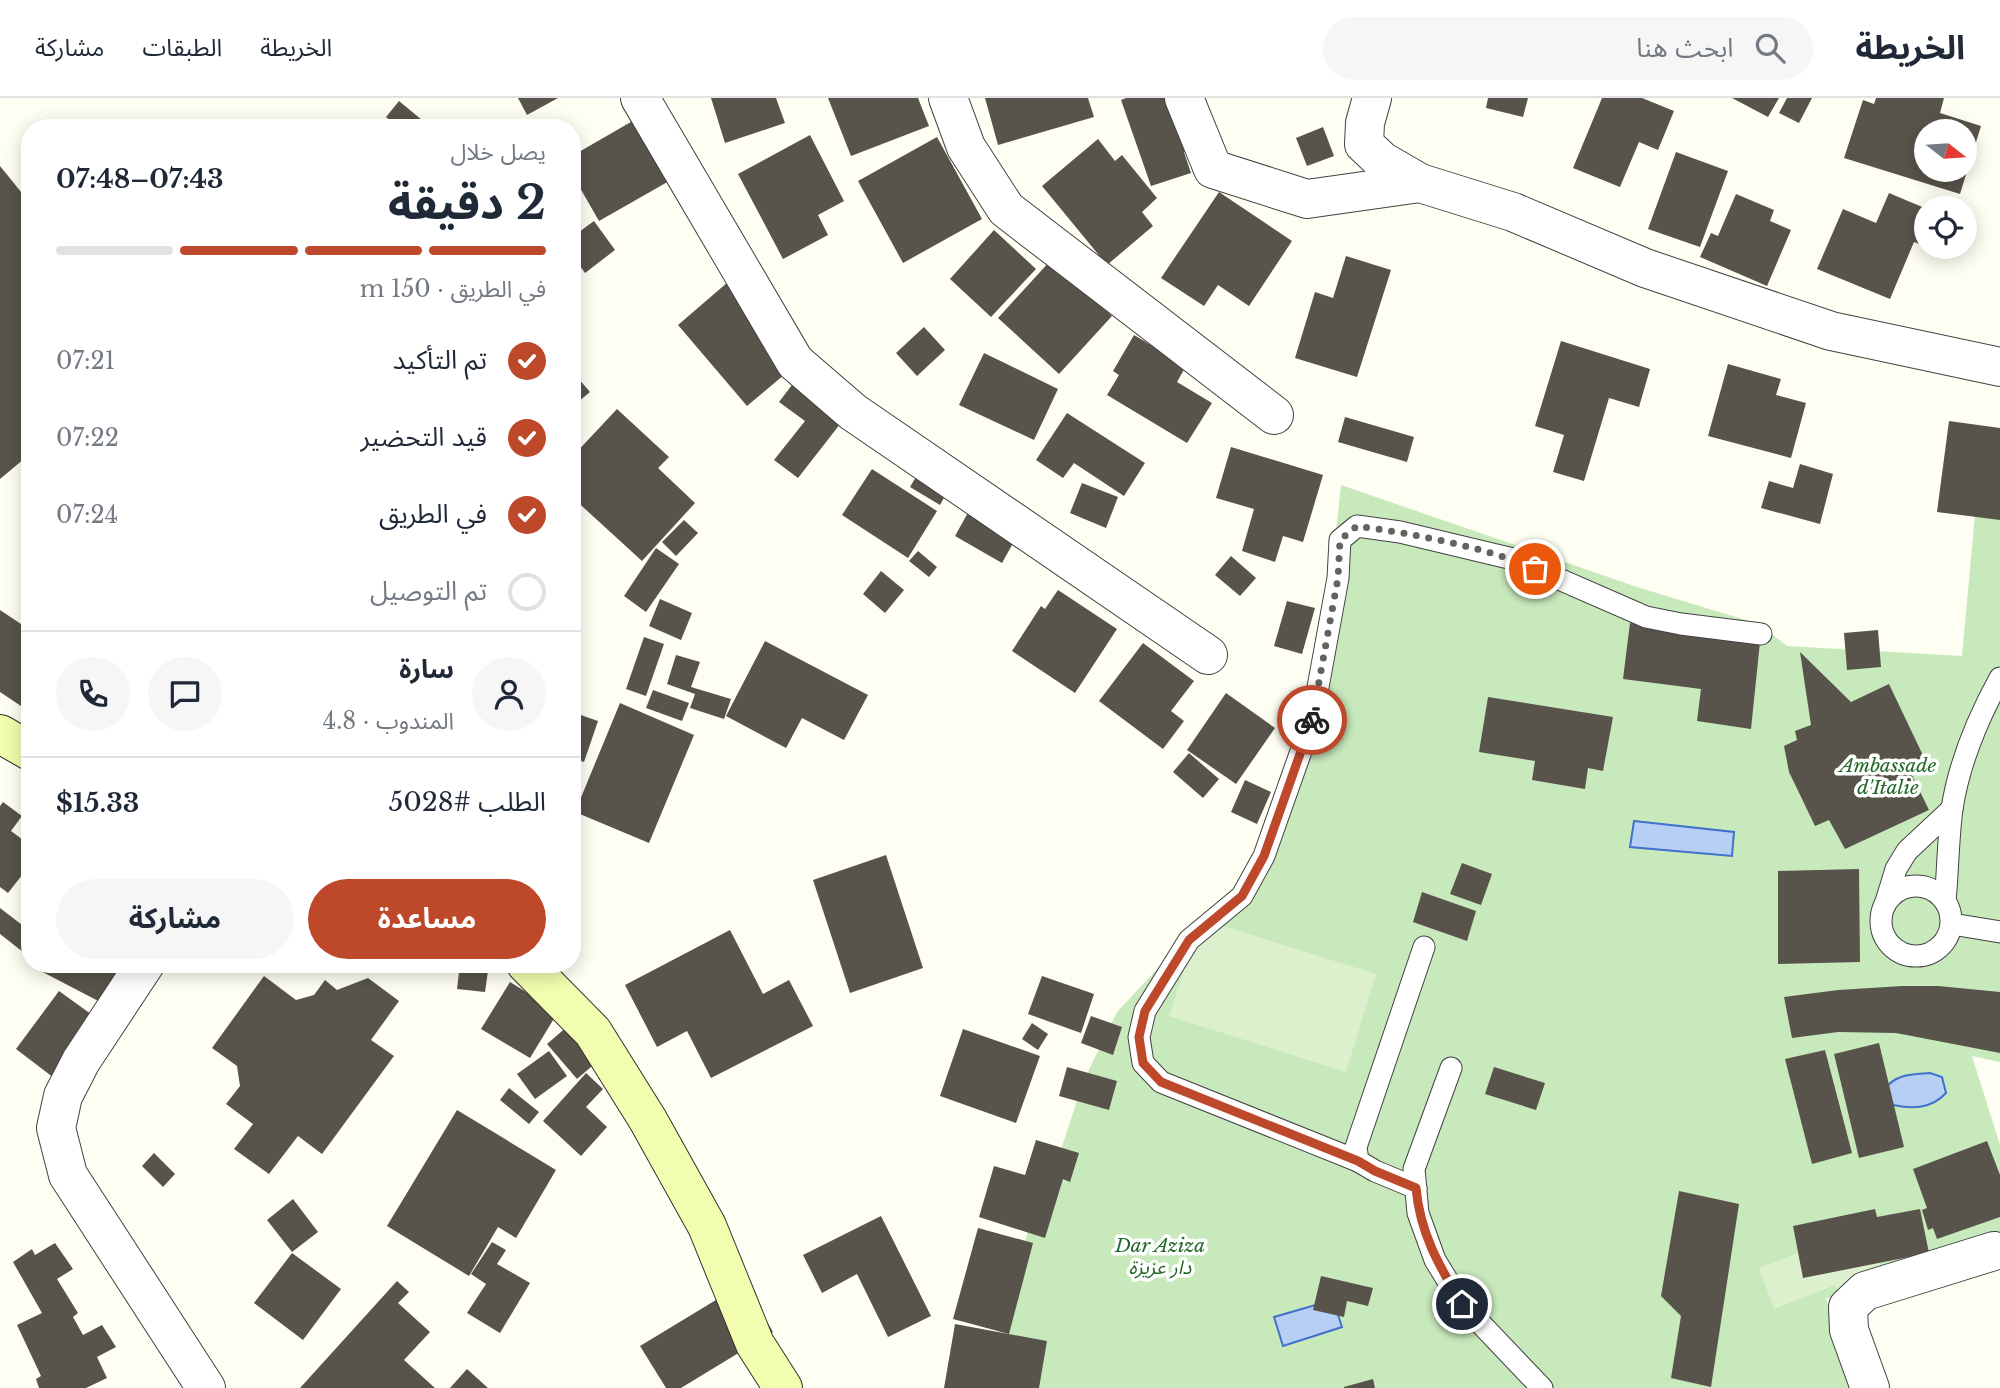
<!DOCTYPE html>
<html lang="ar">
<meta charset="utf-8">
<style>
:root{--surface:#fff;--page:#f6f6f7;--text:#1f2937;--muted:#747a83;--line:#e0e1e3;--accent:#bd482a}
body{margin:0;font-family:"Libre Baskerville","Noto Sans Arabic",serif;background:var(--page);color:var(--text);direction:rtl;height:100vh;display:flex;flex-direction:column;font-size:26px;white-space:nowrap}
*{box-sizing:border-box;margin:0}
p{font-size:23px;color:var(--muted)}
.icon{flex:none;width:38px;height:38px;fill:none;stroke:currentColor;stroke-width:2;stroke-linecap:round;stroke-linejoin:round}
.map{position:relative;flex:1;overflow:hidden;direction:ltr}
.side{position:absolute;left:21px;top:21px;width:560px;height:854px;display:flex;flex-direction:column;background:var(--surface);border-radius:28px;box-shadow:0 4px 18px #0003;direction:rtl}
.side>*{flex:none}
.needle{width:46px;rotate:107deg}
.controls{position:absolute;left:1914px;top:21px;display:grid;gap:14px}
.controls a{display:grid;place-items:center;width:63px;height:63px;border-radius:50%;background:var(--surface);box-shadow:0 4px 18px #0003;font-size:35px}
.pin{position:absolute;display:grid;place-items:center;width:60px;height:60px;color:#fff;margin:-30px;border:4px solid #fff;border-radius:50%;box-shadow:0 2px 7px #0007}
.courier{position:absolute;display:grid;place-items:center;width:70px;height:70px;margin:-35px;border:5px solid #bd482a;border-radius:50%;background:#fff;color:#222;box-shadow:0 2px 9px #0007}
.headline em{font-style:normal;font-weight:700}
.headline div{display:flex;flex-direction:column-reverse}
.headline{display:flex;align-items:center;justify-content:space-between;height:119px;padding:0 35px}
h1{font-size:46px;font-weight:700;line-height:52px}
.bar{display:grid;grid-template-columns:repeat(4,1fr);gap:10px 7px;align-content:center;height:84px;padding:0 35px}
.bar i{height:9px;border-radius:5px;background:var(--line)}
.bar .selected{background:var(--accent)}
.bar p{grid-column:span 4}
.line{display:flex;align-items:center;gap:18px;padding:0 35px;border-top:2px solid var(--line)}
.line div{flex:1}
.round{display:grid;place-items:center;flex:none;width:74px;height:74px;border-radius:37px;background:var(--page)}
ol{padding:0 35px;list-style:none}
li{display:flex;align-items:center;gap:21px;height:77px}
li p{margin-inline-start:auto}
li .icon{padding:7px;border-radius:50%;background:var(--accent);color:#fff;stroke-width:4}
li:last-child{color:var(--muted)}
li i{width:38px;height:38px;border:4px solid var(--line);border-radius:50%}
.cta{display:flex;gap:14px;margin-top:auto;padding:14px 35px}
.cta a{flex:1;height:80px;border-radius:42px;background:var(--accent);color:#fff;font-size:28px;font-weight:700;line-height:80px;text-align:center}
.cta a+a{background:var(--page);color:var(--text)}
header{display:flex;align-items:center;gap:42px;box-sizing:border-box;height:98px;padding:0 35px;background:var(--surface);border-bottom:2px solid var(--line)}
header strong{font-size:33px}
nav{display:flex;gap:38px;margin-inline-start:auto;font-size:24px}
.search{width:490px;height:63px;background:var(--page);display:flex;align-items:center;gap:18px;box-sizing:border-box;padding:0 24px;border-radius:38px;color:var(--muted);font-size:26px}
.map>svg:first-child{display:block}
.green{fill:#c8e9bc}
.pitch{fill:#dcf0cd}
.water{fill:#b8cff5;stroke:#4071cb;stroke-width:2}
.building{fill:#58544c;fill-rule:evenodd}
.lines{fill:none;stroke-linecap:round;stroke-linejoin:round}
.lane-casing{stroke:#424242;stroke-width:23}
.street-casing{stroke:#424242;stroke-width:40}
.secondary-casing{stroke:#313131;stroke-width:40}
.lane{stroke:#fff;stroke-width:21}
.street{stroke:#fff;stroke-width:38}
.secondary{stroke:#f2fdaf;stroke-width:38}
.done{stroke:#63635e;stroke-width:7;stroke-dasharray:0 12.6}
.route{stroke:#bd482a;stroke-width:9}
.labels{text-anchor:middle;stroke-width:7;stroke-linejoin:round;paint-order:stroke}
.park-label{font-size:19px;font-style:italic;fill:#206723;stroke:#fff}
</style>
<header>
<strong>الخريطة</strong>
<div class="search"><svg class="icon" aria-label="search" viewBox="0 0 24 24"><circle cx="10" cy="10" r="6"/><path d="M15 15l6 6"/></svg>ابحث هنا</div>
<nav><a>الخريطة</a><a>الطبقات</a><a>مشاركة</a></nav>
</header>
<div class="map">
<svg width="2000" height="1290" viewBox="0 0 2000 1290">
<rect width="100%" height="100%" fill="#fefff2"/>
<path class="green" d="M 1983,329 L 2000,332 L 2000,964 L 1972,958 L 2000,1047 L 2000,1140 L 1826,1201 L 1857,1290 L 1016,1290 L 996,1244 L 1030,1126 L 1058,1061 L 1083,984 L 1117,914 L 1247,775 L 1299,642 L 1330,488 L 1341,387 L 1637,489 L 1759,526 L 1787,548 L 1962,558 Z"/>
<g class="pitch">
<path d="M 1201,821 L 1376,876 L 1346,974 L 1169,918 Z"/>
<path d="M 1874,1149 L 1885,1180 L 1839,1196 L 1835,1187 L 1774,1211 L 1759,1170 L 1801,1154 Z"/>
</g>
<g class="water">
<path d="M 1634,723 L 1734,734 L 1732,758 L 1630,749 Z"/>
<path d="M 1930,975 L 1942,979 L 1946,995 C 1931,1011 1913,1011 1893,1007 L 1884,992 C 1895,976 1912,976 1930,975 Z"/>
<path d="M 1333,1202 L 1342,1229 L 1283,1248 L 1274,1219 Z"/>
</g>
<g class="building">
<path d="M 518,0 L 558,0 L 527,17 Z"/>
<path d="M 711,0 L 776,0 L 785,25 L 725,45 Z"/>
<path d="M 828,0 L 918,0 L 929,28 L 851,58 Z"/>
<path d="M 985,0 L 1088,0 L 1094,19 L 998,47 Z"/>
<path d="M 1126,0 L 1179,0 L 1196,49 L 1184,54 L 1191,75 L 1151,88 L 1121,2 Z"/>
<path d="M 1488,0 L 1528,0 L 1523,19 L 1486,10 Z"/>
<path d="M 1602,0 L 1642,0 L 1674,13 L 1658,52 L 1639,44 L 1620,89 L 1573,70 Z"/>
<path d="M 1732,0 L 1779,0 L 1768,19 Z"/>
<path d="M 1787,0 L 1812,0 L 1799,25 L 1779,15 Z"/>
<path d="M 1876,0 L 1944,0 L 1940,15 L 1981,28 L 1960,96 L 1844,60 L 1863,2 L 1874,6 ZM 1927,33 L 1965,33 L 1965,72 L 1927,72 Z"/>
<path d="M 399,3 L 428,27 L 426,30 L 400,30 L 386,19 Z"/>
<path d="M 636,21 L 671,82 L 599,123 L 572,76 L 572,58 Z"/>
<path d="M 1323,29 L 1334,58 L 1307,68 L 1296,40 Z"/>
<path d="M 810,37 L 844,103 L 818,117 L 828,137 L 783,161 L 738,76 Z"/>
<path d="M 937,39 L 982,121 L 903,165 L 858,83 Z"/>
<path d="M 1098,41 L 1115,63 L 1122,57 L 1157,100 L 1142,114 L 1153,128 L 1107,167 L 1042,88 Z"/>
<path d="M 1676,54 L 1728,73 L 1700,149 L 1648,131 Z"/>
<path d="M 0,68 L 30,105 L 30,356 L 0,381 Z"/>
<path d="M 1219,94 L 1292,143 L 1249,208 L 1218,187 L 1204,208 L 1161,180 Z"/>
<path d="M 1889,95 L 1927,111 L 1927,149 L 1914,144 L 1890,201 L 1817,171 L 1843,111 L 1876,125 Z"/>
<path d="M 1736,96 L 1774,112 L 1770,123 L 1791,132 L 1767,188 L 1700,159 L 1711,135 L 1718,138 Z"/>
<path d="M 594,123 L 615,152 L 585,175 L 572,157 L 572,139 Z"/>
<path d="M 994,132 L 1036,171 L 991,219 L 950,181 Z"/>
<path d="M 1346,158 L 1391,172 L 1357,279 L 1295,260 L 1315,194 L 1333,200 Z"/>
<path d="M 1051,162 L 1112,218 L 1059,276 L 998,220 Z"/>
<path d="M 728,184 L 797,266 L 747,308 L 678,227 Z"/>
<path d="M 924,229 L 945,252 L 917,278 L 896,255 Z"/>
<path d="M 1134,237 L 1186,268 L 1177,284 L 1212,305 L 1187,345 L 1107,297 L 1119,277 L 1113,273 Z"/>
<path d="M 1561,243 L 1650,271 L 1639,309 L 1609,300 L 1584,383 L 1553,374 L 1564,337 L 1535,328 Z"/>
<path d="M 984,255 L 1058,291 L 1034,342 L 959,307 Z"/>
<path d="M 1728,266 L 1781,281 L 1776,297 L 1806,305 L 1791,360 L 1708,338 Z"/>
<path d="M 572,273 L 590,294 L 572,309 Z"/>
<path d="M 795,283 L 844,321 L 798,380 L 774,362 L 805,323 L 779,304 Z"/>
<path d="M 617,311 L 669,359 L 658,370 L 695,405 L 642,463 L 572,399 L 572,359 Z"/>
<path d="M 1067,315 L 1145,365 L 1124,398 L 1074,365 L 1063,380 L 1036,362 Z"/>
<path d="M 1345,319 L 1414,339 L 1407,364 L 1338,344 Z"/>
<path d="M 1949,323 L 2000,330 L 2000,422 L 1937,414 Z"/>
<path d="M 1231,349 L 1323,377 L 1303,444 L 1283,438 L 1275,464 L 1242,453 L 1254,411 L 1216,400 Z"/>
<path d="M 1800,366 L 1833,376 L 1820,426 L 1761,410 L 1769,383 L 1793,390 Z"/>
<path d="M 872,371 L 937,413 L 908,460 L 842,417 Z"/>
<path d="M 920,372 L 950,389 L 940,407 L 910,389 Z"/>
<path d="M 1082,385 L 1118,399 L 1106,430 L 1070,415 Z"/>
<path d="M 970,411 L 1017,438 L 1002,465 L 955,438 Z"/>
<path d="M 684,422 L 698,435 L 676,458 L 662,444 Z"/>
<path d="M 656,450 L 679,466 L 646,514 L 624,498 Z"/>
<path d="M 918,453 L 937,469 L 929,479 L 909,463 Z"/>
<path d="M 1231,458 L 1256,480 L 1240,498 L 1215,477 Z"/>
<path d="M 881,473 L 904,492 L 885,515 L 863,496 Z"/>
<path d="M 1058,492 L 1117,531 L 1075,595 L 1012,553 L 1041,508 L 1045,511 Z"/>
<path d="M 660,501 L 692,515 L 681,542 L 649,528 Z"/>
<path d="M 1287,503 L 1315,510 L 1302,556 L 1274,548 Z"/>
<path d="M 0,512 L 30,532 L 30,614 L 0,594 Z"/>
<path d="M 1630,525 L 1760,544 L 1751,631 L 1697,623 L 1701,591 L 1623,581 Z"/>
<path d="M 1878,532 L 1881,569 L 1847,572 L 1844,535 Z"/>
<path d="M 644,539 L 664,546 L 646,598 L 626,591 Z"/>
<path d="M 765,543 L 868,597 L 844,642 L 802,620 L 786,650 L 726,618 Z"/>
<path d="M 1143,545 L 1194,583 L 1171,613 L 1184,623 L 1163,651 L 1099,603 Z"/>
<path d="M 1800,554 L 1851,604 L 1889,586 L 1929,670 L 1912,677 L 1929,712 L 1845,751 L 1829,722 L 1815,728 L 1789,674 L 1784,648 L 1797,642 L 1795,633 L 1811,627 Z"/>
<path d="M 676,557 L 700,564 L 691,589 L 731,601 L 724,621 L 690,610 L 695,596 L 667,586 Z"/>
<path d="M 653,592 L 689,605 L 682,623 L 646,610 Z"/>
<path d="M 1226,595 L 1275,630 L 1236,686 L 1187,652 Z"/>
<path d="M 1488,599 L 1613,619 L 1603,673 L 1588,670 L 1585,691 L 1532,682 L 1535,663 L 1479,654 Z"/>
<path d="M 620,605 L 694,637 L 649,745 L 575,714 Z"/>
<path d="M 572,614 L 598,623 L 584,664 L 572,660 Z"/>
<path d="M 1189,655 L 1219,681 L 1203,700 L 1173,674 Z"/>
<path d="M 1245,682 L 1271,694 L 1257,726 L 1231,714 Z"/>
<path d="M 3,704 L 22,718 L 11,733 L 30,747 L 30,767 L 8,795 L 0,789 L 0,708 Z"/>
<path d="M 886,757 L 923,870 L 850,895 L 813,782 Z"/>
<path d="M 1462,765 L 1492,776 L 1481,807 L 1450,796 Z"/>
<path d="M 1859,771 L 1860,864 L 1778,866 L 1778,773 Z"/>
<path d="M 1422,794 L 1476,813 L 1467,843 L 1413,824 Z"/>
<path d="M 0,810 L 30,833 L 30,845 L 23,854 L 0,836 Z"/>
<path d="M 730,832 L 763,896 L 789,882 L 813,928 L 711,980 L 687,933 L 657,949 L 625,887 Z"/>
<path d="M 35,866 L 124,866 L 104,906 L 33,869 Z"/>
<path d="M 460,866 L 489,866 L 485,894 L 457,891 Z"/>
<path d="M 264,878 L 296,902 L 314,897 L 325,882 L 337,892 L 368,880 L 399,903 L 371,942 L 394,958 L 322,1056 L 298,1038 L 269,1076 L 234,1051 L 253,1026 L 226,1006 L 240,988 L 237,968 L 212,950 Z"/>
<path d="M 1042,878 L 1094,896 L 1081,935 L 1028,916 Z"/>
<path d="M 510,884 L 558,914 L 530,960 L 481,931 Z"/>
<path d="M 1902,888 L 1938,888 L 2000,894 L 2000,955 L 1896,935 L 1838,934 L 1792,940 L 1784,899 L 1838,892 Z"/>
<path d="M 59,893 L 102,924 L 58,983 L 16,951 Z"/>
<path d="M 1091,918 L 1122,929 L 1113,957 L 1081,945 Z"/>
<path d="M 1032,925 L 1048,936 L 1038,952 L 1022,941 Z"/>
<path d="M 569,927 L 599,962 L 577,981 L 547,946 Z"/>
<path d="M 963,931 L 1040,958 L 1016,1025 L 940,998 Z"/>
<path d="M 1879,945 L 1904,1049 L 1859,1060 L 1834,956 Z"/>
<path d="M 1825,952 L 1852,1055 L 1812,1066 L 1785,961 Z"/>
<path d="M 549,953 L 567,978 L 535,1001 L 517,976 Z"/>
<path d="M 1067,969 L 1117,983 L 1109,1012 L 1059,998 Z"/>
<path d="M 1494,969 L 1545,985 L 1536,1012 L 1485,996 Z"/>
<path d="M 586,975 L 603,991 L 586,1009 L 607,1029 L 581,1058 L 543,1023 Z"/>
<path d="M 509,990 L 539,1014 L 529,1026 L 500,1002 Z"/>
<path d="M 457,1012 L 556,1072 L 516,1140 L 498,1129 L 469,1178 L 387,1128 Z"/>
<path d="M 1036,1042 L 1079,1055 L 1070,1084 L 1063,1081 L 1045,1140 L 979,1119 L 994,1068 L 1025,1077 Z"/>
<path d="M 1987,1043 L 2000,1077 L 2000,1119 L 1937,1141 L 1933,1130 L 1928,1132 L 1922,1112 L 1927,1110 L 1913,1071 Z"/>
<path d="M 154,1055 L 175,1076 L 163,1089 L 142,1068 Z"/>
<path d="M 1679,1093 L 1739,1106 L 1711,1289 L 1671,1280 L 1681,1218 L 1661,1198 Z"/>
<path d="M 293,1101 L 318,1134 L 292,1154 L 267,1122 Z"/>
<path d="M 1875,1111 L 1877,1119 L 1920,1111 L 1929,1155 L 1803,1180 L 1793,1128 Z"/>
<path d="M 881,1118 L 931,1218 L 888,1239 L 857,1176 L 822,1195 L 803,1157 Z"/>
<path d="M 978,1130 L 1033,1145 L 1009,1236 L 953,1221 Z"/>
<path d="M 492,1144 L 506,1152 L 497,1166 L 530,1185 L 500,1235 L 467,1215 L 486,1186 L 471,1176 Z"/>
<path d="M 55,1145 L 73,1171 L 57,1181 L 78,1215 L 73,1219 L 83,1237 L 102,1227 L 116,1249 L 97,1259 L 107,1280 L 86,1290 L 39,1290 L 36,1281 L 41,1278 L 17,1227 L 42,1215 L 13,1164 L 32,1151 L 35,1157 Z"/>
<path d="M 292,1155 L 341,1191 L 303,1242 L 254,1205 Z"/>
<path d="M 1321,1178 L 1373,1190 L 1368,1208 L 1347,1203 L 1344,1219 L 1313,1212 Z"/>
<path d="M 397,1183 L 409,1194 L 398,1205 L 430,1234 L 404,1262 L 435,1290 L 300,1290 Z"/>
<path d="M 744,1185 L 773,1234 L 681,1290 L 666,1290 L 640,1248 Z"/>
<path d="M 955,1226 L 1047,1243 L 1039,1290 L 944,1290 Z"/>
<path d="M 467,1271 L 488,1290 L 450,1290 Z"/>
<path d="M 1373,1281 L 1375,1290 L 1344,1290 L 1344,1289 Z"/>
</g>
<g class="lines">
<defs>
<g id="lane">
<circle cx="1916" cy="823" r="35"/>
<path d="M 1945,803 C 1948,773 1948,741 1952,711 C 1959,665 1978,620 2000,580"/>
<path d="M 1885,807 L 1896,771 L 1907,753 L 1952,711"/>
<path d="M 1952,826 L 2000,834"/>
<path d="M 1451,970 L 1414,1071 L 1418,1115 L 1435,1162 L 1462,1206 L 1542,1290"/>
<path d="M 1358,1063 L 1161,984 L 1143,965 L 1139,939 L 1145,913 L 1189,842 L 1242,798 L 1264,758 L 1312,622 L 1338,480 L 1340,442 L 1357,428 L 1400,434 L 1513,461 L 1646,519 L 1681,526 L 1761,536"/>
<path d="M 1416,1090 L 1375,1073 L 1358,1063 L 1356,1049 L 1424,849"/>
</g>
<g id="street">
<path d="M 640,0 L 795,264 L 853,314 L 1208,557"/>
<path d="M 948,0 L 966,49 L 1006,111 L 1274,317"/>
<path d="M 1184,0 L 1213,71 L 1307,101 L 1420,85"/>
<path d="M 1372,0 L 1365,25 L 1364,46 L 1382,63 L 1420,85 L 1513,114 L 1645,170 L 1831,233 L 2000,269"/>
<path d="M 145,866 L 81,963 L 63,998 L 56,1030 L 68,1077 L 206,1290"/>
<path d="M 1870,1290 L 1849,1232 L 1848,1209 L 1865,1193 L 1994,1153"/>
</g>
<g id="secondary">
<path d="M 0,636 L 30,653"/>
<path d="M 526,866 L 593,934 L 648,1022 L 707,1128 L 755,1246 L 783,1290"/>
</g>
</defs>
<use href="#lane" class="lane-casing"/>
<use href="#street" class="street-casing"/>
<use href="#secondary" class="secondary-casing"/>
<use href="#lane" class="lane"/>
<use href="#street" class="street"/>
<use href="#secondary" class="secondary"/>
</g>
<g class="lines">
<path class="done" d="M 1312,622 L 1338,480 L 1340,442 L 1357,428 C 1413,436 1483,448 1535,471"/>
<path class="route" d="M 1312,622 L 1264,758 L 1242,798 L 1189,842 L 1145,913 L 1139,939 L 1143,965 L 1161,984 L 1358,1063 L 1375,1073 L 1416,1090 C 1420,1135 1439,1168 1462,1206"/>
</g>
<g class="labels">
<g class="park-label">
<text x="1888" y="674">Ambassade<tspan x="1888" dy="22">d'Italie</tspan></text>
<text x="1160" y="1154">Dar Aziza<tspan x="1160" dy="22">دار عزيزة</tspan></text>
</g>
</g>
</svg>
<div class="controls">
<a><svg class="needle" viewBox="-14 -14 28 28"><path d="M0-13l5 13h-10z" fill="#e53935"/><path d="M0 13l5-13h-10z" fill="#747a83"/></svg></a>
<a><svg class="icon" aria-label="locate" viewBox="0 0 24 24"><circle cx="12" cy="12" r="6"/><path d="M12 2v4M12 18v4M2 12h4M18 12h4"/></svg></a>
</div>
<div class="pin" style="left:1535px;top:471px;background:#ea580c"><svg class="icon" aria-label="bag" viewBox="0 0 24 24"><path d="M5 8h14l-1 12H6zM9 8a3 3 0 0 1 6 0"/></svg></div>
<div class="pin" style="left:1462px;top:1206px;background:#1f2937"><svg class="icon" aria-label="home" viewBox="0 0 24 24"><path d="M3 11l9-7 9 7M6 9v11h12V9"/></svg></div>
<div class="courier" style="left:1312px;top:622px"><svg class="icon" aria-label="bike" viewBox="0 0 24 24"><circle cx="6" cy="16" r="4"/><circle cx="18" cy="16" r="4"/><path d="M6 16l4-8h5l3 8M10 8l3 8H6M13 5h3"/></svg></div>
<section class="side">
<div class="headline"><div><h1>2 دقيقة</h1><p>يصل خلال</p></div><em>07:43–07:48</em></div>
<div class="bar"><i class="selected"></i><i class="selected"></i><i class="selected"></i><i></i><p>في الطريق · 150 m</p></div>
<ol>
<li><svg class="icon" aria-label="check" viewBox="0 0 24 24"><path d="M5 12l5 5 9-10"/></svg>تم التأكيد<p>07:21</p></li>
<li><svg class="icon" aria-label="check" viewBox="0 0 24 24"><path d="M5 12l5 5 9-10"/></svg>قيد التحضير<p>07:22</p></li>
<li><svg class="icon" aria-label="check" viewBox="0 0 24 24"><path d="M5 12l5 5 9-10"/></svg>في الطريق<p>07:24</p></li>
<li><i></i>تم التوصيل</li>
</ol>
<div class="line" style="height:126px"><a class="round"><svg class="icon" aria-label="person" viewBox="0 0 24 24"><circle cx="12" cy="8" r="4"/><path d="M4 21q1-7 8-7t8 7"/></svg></a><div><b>سارة</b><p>المندوب · 4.8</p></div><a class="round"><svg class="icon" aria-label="chat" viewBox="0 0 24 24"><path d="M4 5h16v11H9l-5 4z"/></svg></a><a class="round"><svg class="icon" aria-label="phone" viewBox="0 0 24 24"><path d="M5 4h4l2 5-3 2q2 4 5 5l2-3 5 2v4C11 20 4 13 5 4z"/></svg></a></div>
<div class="line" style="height:91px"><div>الطلب #5028</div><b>$15.33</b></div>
<div class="cta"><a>مساعدة</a><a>مشاركة</a></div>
</section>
</div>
